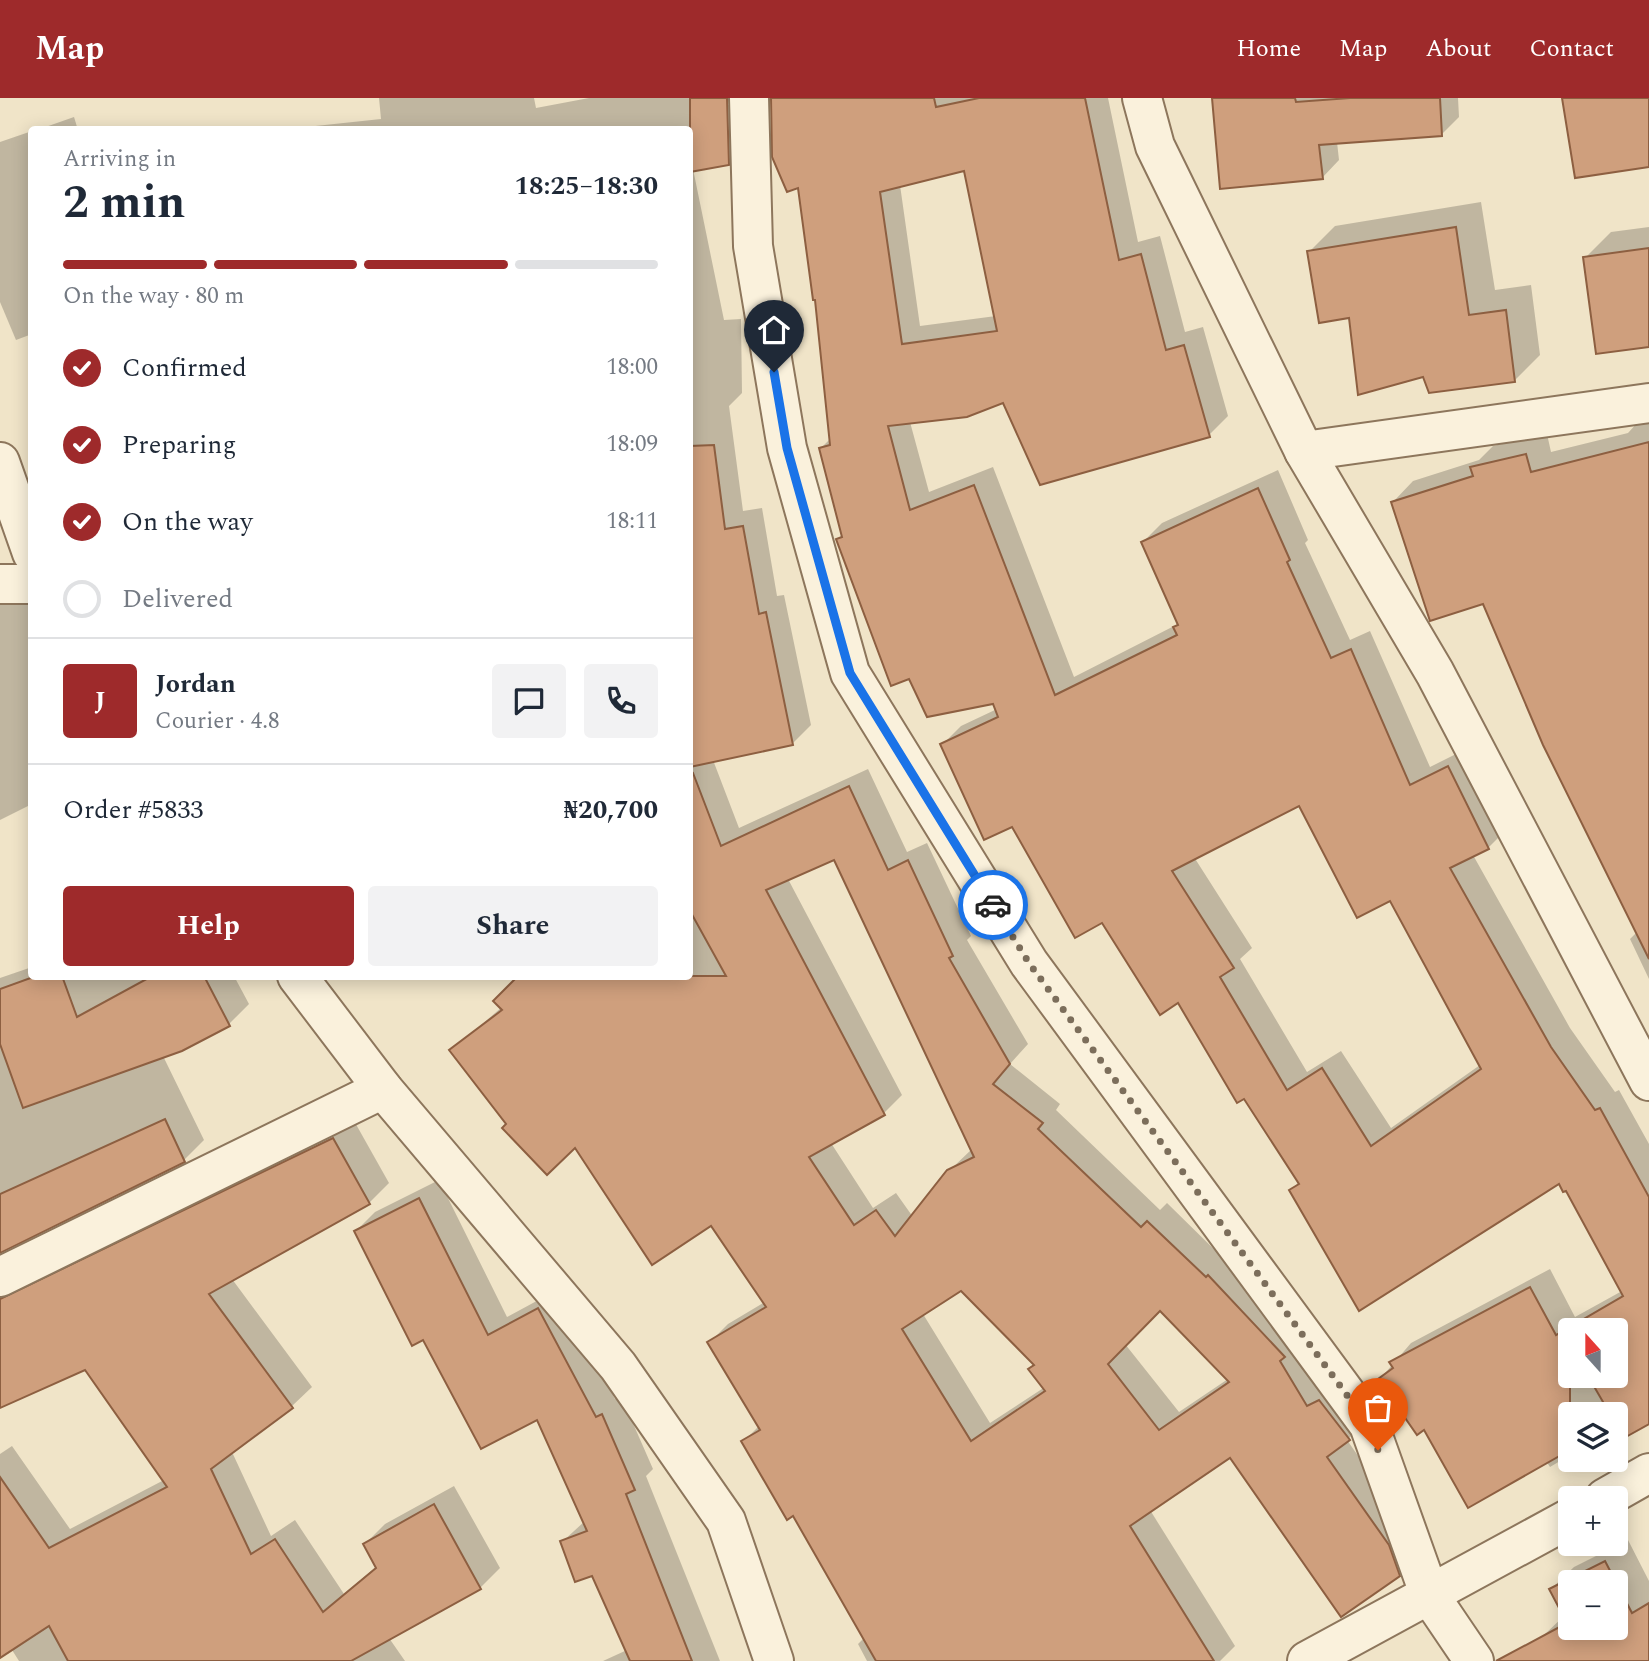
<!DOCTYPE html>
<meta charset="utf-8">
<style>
:root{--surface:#fff;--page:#f2f2f3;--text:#1f2937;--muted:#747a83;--line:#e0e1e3;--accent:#9e2a2b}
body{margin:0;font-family:Spectral,serif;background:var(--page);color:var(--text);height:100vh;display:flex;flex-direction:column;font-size:26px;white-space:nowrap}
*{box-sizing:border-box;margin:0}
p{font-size:23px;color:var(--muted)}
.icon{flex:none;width:38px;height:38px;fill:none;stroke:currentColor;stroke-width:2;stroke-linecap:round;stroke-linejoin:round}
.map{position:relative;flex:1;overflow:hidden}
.details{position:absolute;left:28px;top:28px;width:665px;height:854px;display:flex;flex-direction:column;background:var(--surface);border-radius:7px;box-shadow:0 4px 18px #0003}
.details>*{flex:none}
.needle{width:46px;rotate:339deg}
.controls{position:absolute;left:1558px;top:1220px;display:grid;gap:14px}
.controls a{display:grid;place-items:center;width:70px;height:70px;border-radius:7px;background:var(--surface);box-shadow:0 4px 18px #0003;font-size:35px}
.pin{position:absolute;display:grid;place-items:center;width:60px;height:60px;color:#fff;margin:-72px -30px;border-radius:50% 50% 50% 0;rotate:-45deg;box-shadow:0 0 7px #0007}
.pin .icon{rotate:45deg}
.courier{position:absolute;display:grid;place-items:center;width:70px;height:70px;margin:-35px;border:5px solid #1a73e8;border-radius:50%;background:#fff;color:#222;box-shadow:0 2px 9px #0007}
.overview em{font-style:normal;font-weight:700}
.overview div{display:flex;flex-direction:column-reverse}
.overview{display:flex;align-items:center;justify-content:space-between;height:119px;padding:0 35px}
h1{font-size:46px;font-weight:700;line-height:52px}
.bar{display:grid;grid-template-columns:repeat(4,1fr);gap:10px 7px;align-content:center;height:84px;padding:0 35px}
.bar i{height:9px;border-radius:5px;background:var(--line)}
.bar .selected{background:var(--accent)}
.bar p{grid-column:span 4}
.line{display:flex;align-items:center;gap:18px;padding:0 35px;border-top:2px solid var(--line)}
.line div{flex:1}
.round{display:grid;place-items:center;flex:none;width:74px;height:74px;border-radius:7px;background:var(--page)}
ol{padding:0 35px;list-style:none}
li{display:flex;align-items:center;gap:21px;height:77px}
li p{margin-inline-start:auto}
li .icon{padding:7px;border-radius:50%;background:var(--accent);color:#fff;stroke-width:4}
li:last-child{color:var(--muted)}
li i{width:38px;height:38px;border:4px solid var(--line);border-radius:50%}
.button{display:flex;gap:14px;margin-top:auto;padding:14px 35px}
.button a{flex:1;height:80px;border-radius:7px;background:var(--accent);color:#fff;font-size:28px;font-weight:700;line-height:80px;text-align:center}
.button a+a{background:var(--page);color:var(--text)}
header{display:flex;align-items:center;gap:42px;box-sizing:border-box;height:98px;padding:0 35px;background:var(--accent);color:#fff}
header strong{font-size:33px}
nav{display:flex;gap:38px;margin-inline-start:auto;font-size:24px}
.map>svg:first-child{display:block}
.shadow{fill:#0003;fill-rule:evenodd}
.building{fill:#cf9f7d;stroke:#8d5f41;stroke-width:2;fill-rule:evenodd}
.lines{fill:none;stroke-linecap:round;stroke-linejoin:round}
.minor-casing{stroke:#8d765c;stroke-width:42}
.tertiary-casing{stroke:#8d765c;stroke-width:42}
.minor{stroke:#faf1dc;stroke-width:38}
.tertiary{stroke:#faf1dc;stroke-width:38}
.done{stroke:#7c6e5b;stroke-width:7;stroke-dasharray:0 12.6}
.route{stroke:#1a73e8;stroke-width:9}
</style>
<header>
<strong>Map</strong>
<nav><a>Home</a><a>Map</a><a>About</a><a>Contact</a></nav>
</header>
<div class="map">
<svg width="1649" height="1563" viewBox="0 0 1649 1563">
<rect width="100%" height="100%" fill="#f0e4c8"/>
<g class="shadow">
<path d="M 379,0 L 534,0 L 536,10 L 589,0 L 721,0 L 723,9 L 746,1 L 747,46 L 728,65 L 693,71 L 724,222 L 741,221 L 742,295 L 729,308 L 743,413 L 762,410 L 777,498 L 784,497 L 811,627 L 792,646 L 713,662 L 739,730 L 868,671 L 907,754 L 927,745 L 971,838 L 967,842 L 1028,946 L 1010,966 L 1060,1006 L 1056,1012 L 1160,1112 L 1167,1105 L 1225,1162 L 1367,1323 L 1347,1342 L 1407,1428 L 1417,1458 L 1399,1477 L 1231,1358 L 1150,1412 L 1235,1548 L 1220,1563 L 867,1563 L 858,1546 L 865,1539 L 794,1416 L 743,1344 L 760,1327 L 709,1245 L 728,1226 L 765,1204 L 712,1125 L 575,1048 L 508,1026 L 451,953 L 502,909 L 514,884 L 511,878 L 690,878 L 690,32 L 278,32 L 381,21 ZM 835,759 L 972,1051 L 949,1073 L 913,1119 L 896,1095 L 873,1110 L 831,1045 L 884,1015 L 902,997 L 788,781 ZM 961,1191 L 1036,1266 L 1045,1289 L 990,1325 L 923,1216 ZM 1160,1211 L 1228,1281 L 1179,1314 L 1125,1246 Z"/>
<path d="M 776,0 L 1108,0 L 1138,144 L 1160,138 L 1185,234 L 1203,229 L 1228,318 L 1209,337 L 1004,302 L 910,324 L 929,394 L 993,369 L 1074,579 L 1180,525 L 1143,444 L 1162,425 L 1278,372 L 1308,442 L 1305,445 L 1350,542 L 1370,533 L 1430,669 L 1468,650 L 1507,731 L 1488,750 L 1473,757 L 1570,930 L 1615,994 L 1619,992 L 1649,1046 L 1649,1324 L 1615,1331 L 1615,1316 L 1570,1316 L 1570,1357 L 1550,1369 L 1546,1363 L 1424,1330 L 1380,1281 L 1411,1245 L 1550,1171 L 1575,1219 L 1622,1193 L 1566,1091 L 1559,1084 L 1291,1092 L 1299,1084 L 1179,903 L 942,647 L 961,628 L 997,611 L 994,604 L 838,441 L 843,436 L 821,350 L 831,340 L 817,200 L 799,88 ZM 965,71 L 996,218 L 920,228 L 900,87 ZM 1300,706 L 1391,801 L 1480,967 L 1391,1030 L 1341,953 L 1307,974 L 1240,861 L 1252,850 L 1194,759 ZM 1570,1232 L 1615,1232 L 1615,1278 L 1570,1278 Z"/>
<path d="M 1213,0 L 1458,0 L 1459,19 L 1442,36 L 1337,44 L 1339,62 L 1322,80 Z"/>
<path d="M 74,19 L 78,32 L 37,32 Z"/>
<path d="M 32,33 L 32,236 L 16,242 L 0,204 L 0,44 Z"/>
<path d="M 1481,104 L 1495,192 L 1531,187 L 1540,257 L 1514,283 L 1350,218 L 1309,154 L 1335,128 Z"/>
<path d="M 1649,129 L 1649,248 L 1585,160 L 1611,134 Z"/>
<path d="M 1649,312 L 1649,881 L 1630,841 L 1637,834 L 1586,733 L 1484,504 L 1393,404 L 1413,383 L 1479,362 L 1493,348 L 1547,336 L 1551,354 L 1628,335 Z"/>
<path d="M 32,489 L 32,706 L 0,722 L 0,498 Z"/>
<path d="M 32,869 L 32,878 L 234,878 L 249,906 L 229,926 L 164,960 L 204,1042 L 184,1062 L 0,1153 L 0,880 Z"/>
<path d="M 353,1021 L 389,1085 L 369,1105 L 232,1181 L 312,1289 L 292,1308 L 232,1354 L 271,1438 L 295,1422 L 344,1496 L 377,1468 L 365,1446 L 385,1426 L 454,1388 L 500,1470 L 480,1490 L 389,1540 L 405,1563 L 19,1563 L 0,1533 L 0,1356 L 12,1348 L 70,1431 L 164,1382 L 85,1270 L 0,1309 L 0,1169 Z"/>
<path d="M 439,1082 L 507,1219 L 557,1192 L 615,1301 L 621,1298 L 653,1371 L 646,1378 L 720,1563 L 603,1563 L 627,1552 L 593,1475 L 562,1444 L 585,1423 L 538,1319 L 424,1240 L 356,1133 L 375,1114 Z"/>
<path d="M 1628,1442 L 1649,1483 L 1649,1563 L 1556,1563 L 1543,1538 L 1565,1517 L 1551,1491 L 1574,1469 ZM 1570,1484 L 1615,1484 L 1615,1530 L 1570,1530 Z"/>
</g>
<g class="building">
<path d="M 690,0 L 727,0 L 729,67 L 690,74 Z"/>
<path d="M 771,0 L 934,0 L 936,9 L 979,0 L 1085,0 L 1119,162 L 1141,156 L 1166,252 L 1184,247 L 1210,339 L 1040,387 L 1003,305 L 967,319 L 888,328 L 910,412 L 974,387 L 1055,597 L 1177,537 L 1173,529 L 1178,527 L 1141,444 L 1258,390 L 1290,462 L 1287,464 L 1331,560 L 1351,551 L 1410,687 L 1448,668 L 1489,751 L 1450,770 L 1551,949 L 1595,1012 L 1600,1010 L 1649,1099 L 1649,1326 L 1624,1340 L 1615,1325 L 1615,1316 L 1610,1316 L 1588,1278 L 1615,1278 L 1615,1232 L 1570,1232 L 1570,1352 L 1468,1410 L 1424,1332 L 1417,1337 L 1378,1281 L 1393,1270 L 1389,1264 L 1530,1189 L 1556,1237 L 1623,1198 L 1566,1093 L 1563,1094 L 1559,1086 L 1359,1213 L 1289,1092 L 1299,1086 L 1244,1001 L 1237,1005 L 1178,905 L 1160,917 L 1102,825 L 1075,840 L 1012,729 L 984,742 L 940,646 L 998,619 L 993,606 L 927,619 L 909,581 L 891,588 L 836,441 L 842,439 L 819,350 L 830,347 L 815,202 L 813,202 L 798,90 L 787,94 L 772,59 ZM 964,73 L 997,233 L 902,246 L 880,94 ZM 1299,708 L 1357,820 L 1390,803 L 1481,971 L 1371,1048 L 1322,970 L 1287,992 L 1220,879 L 1234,870 L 1172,773 Z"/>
<path d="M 1212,0 L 1295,0 L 1296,4 L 1350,0 L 1440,0 L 1442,38 L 1319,47 L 1323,81 L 1220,91 Z"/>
<path d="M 1562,0 L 1649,0 L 1649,69 L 1575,80 Z"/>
<path d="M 1456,129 L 1469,217 L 1506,212 L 1515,284 L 1429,295 L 1423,279 L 1358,297 L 1349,220 L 1319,225 L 1307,153 Z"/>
<path d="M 1649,150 L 1649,249 L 1596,256 L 1583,159 Z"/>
<path d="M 1649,344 L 1649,861 L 1543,647 L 1483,506 L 1430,523 L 1391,404 L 1473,378 L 1470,369 L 1526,356 L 1531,374 Z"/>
<path d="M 714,347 L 725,431 L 743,428 L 759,516 L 766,514 L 793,647 L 690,669 L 690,348 Z"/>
<path d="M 693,675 L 721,748 L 849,688 L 888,772 L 908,762 L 953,858 L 949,860 L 1010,966 L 993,986 L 1043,1025 L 1038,1031 L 1141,1129 L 1147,1123 L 1206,1179 L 1208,1177 L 1285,1259 L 1280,1263 L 1307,1308 L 1319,1302 L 1350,1342 L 1327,1359 L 1389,1447 L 1400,1478 L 1341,1519 L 1230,1360 L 1130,1428 L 1214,1563 L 876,1563 L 793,1418 L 787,1422 L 741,1343 L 760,1332 L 707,1244 L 766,1209 L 711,1128 L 652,1167 L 575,1050 L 547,1077 L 502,1030 L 506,1026 L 449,952 L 502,912 L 493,903 L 518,878 L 726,878 L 690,813 L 690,676 ZM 834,762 L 974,1059 L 947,1072 L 895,1138 L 876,1112 L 854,1127 L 809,1059 L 885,1017 L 766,792 ZM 961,1193 L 1034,1267 L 1028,1271 L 1045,1293 L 971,1343 L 902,1231 ZM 1160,1213 L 1229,1284 L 1159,1332 L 1108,1266 Z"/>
<path d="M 36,878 L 62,878 L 77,919 L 152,878 L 204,878 L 230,928 L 182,953 L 23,1010 L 0,946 L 0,891 Z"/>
<path d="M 165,1021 L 185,1064 L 0,1155 L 0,1096 Z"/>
<path d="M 333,1040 L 370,1106 L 209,1196 L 293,1310 L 211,1371 L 251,1456 L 275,1441 L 323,1514 L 376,1470 L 363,1446 L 434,1406 L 481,1491 L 351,1563 L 68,1563 L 49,1528 L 0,1560 L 0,1379 L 49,1450 L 167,1389 L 85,1272 L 0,1310 L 0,1201 Z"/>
<path d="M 419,1100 L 488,1237 L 538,1210 L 596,1319 L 602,1316 L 635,1392 L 626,1396 L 692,1563 L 630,1563 L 592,1478 L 575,1484 L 560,1443 L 587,1433 L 537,1322 L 481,1351 L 423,1242 L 412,1248 L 354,1133 Z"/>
<path d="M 1605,1463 L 1632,1515 L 1649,1505 L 1649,1563 L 1496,1563 L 1567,1525 L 1549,1491 ZM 1570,1484 L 1615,1484 L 1615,1530 L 1570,1530 Z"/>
</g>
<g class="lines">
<defs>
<g id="minor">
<path d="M 749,0 L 753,148 L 787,350 L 850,575 L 1029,865 L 1369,1327 L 1430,1498 L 1474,1563"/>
<path d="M 1142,0 L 1155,48 L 1304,353 L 1435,575 L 1649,983"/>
<path d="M 1304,353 L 1649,305"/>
<path d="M 0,486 L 32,486"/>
<path d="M 0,1179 L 383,991"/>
</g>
<g id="tertiary">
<path d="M 0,364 L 32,455"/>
<path d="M 297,878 L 383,991 L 618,1268 L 726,1423 L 774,1563"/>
<path d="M 1605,1400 L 1649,1375"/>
<path d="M 1307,1563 L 1570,1420"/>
</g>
</defs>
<use href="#minor" class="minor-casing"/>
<use href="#tertiary" class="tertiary-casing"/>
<use href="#minor" class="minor"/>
<use href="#tertiary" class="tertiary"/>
</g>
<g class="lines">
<path class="done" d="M 993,807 L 1029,865 L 1369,1327 L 1378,1352"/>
<path class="route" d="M 774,274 L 787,350 L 850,575 L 993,807"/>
</g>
</svg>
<div class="controls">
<a><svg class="needle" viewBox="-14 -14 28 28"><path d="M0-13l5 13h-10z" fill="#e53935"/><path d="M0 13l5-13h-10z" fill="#747a83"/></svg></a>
<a><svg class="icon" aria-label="layers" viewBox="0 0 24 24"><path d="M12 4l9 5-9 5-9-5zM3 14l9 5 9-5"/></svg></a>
<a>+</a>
<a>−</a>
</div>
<div class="pin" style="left:1378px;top:1352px;background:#ea580c"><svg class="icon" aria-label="bag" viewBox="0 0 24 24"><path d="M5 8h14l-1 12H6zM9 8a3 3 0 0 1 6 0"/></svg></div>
<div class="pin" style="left:774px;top:274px;background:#1f2937"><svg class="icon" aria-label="home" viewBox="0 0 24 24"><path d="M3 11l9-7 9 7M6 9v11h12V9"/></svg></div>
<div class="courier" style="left:993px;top:807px"><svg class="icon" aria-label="car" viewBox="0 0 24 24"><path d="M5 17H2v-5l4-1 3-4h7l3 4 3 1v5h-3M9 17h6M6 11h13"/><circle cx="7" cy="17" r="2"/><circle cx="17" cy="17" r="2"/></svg></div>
<section class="details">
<div class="overview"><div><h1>2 min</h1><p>Arriving in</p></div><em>18:25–18:30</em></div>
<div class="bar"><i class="selected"></i><i class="selected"></i><i class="selected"></i><i></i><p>On the way · 80 m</p></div>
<ol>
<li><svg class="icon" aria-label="check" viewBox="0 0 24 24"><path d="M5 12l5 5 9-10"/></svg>Confirmed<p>18:00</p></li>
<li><svg class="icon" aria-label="check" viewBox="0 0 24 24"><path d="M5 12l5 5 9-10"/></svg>Preparing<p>18:09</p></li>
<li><svg class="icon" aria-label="check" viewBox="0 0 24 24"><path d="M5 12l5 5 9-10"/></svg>On the way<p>18:11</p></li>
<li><i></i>Delivered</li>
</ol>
<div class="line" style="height:126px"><b class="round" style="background:var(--accent);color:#fff">J</b><div><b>Jordan</b><p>Courier · 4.8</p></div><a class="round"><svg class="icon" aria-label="chat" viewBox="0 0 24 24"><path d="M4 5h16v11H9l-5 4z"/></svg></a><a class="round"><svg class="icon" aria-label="phone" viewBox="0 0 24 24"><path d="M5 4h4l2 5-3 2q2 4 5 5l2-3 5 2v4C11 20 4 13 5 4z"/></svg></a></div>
<div class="line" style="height:91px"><div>Order #5833</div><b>₦20,700</b></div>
<div class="button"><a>Help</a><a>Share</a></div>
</section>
</div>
